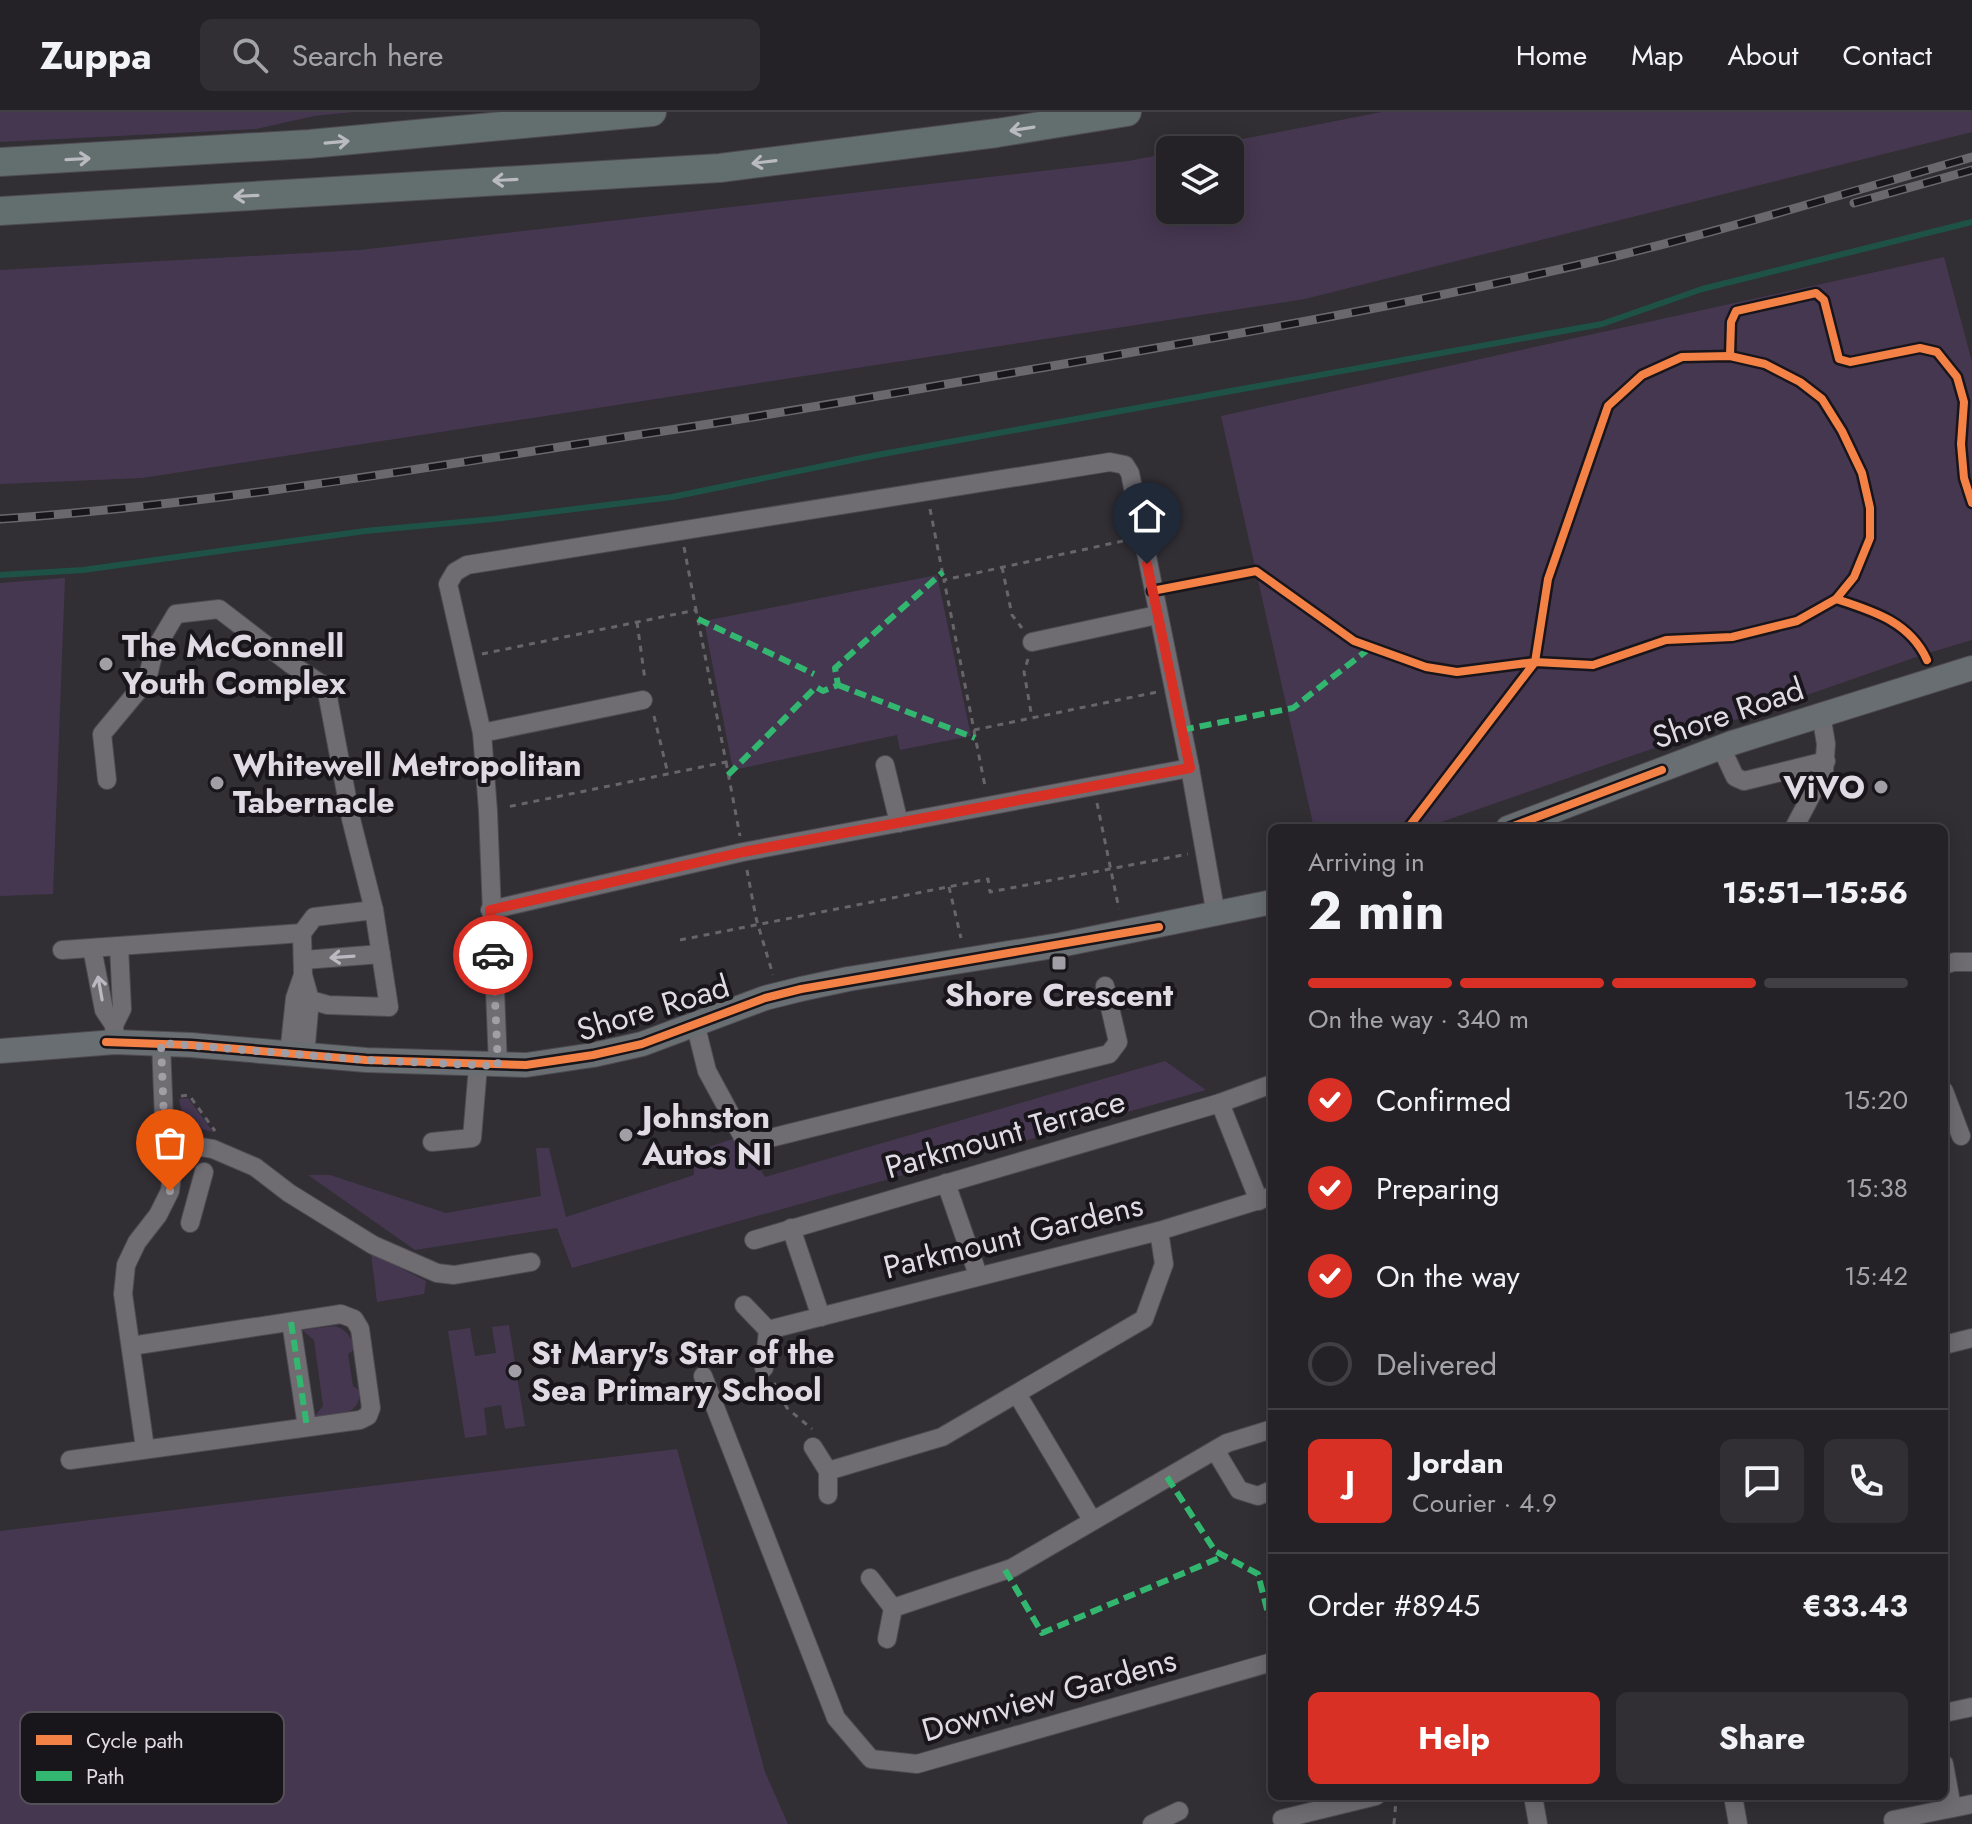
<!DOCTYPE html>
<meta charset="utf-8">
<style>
:root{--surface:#252227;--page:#312f33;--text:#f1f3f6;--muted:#a3a4a7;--line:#423f44;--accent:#d93025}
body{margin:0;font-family:Jost,sans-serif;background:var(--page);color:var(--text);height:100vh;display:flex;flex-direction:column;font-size:30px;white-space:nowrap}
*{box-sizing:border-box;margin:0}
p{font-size:26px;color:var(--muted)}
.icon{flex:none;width:44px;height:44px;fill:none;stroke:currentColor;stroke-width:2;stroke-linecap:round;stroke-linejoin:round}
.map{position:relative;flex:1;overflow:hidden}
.sheet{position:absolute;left:1268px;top:712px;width:680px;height:976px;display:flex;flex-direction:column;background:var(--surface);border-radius:12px;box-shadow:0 4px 20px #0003,0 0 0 2px var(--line)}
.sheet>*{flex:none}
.fabs{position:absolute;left:1156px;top:24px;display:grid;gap:16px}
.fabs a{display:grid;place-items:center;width:88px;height:88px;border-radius:12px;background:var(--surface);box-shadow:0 4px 20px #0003,0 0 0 2px var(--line);font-size:40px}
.pin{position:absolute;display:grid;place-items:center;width:68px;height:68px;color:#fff;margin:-82px -34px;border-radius:50% 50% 50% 0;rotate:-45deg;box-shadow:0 0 8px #0007}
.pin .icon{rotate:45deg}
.courier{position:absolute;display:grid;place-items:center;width:80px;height:80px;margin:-40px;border:6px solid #d93025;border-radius:50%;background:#fff;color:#222;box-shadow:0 2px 10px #0007}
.summary em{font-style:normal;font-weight:700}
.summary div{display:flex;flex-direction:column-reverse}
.summary{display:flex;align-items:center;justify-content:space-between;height:136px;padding:0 40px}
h1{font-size:52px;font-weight:700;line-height:60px}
.bar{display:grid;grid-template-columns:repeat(4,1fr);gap:12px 8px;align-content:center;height:96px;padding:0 40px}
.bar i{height:10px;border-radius:6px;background:var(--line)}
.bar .selected{background:var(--accent)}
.bar p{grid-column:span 4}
.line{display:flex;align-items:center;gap:20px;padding:0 40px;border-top:2px solid var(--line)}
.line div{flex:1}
.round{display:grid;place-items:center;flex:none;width:84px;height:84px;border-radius:12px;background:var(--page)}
ol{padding:0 40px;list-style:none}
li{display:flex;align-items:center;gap:24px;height:88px}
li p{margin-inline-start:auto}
li .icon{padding:8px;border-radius:50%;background:var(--accent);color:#fff;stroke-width:4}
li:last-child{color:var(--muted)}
li i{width:44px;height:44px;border:4px solid var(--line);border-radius:50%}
.button{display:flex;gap:16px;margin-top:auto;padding:16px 40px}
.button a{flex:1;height:92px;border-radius:12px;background:var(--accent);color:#fff;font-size:32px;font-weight:700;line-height:92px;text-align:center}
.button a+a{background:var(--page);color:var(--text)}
header{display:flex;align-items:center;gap:48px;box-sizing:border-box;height:112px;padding:0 40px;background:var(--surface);border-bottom:2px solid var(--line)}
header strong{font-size:38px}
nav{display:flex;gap:44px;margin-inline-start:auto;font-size:28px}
.search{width:560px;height:72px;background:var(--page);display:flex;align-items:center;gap:20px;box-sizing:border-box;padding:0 28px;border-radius:12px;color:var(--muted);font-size:30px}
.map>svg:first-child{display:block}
.green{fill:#463751}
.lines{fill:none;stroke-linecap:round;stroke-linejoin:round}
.stream{stroke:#1e5247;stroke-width:6}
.minor-casing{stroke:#4d4a51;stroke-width:20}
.major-casing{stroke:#4d4a51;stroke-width:26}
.highway-casing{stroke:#4d4a51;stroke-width:30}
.path{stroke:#68656a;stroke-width:3;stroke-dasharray:6 6;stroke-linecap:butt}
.minor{stroke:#6f6c72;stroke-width:18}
.major{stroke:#686e71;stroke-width:24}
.highway{stroke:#636e6f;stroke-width:28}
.rail-casing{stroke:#6a686c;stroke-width:9}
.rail{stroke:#18151b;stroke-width:6;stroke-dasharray:18;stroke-linecap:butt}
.quiet{stroke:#33b770;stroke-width:6;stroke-dasharray:12 6;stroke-linecap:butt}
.cycleway-casing{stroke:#18151b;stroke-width:13}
.cycleway{stroke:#f48246;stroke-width:8}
.oneway{stroke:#babac1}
.oneway2{stroke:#bdb9c2}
.done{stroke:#a29ea6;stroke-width:8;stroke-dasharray:0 14.4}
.route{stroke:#d93025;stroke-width:10}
.poi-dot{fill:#a29ea6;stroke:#18151b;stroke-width:3}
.labels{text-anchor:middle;stroke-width:8;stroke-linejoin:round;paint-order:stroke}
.poi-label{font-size:32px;font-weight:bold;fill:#dfdae4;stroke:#18151b;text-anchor:start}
.street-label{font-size:32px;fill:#dfdae4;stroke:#18151b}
.key{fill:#18151b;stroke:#545057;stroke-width:2}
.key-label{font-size:22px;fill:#dfdae4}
</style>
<header>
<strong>Zuppa</strong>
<div class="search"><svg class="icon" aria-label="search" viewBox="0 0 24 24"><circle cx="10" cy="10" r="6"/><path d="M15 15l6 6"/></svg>Search here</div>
<nav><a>Home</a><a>Map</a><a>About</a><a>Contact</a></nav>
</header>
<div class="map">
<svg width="1972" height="1712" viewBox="0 0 1972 1712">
<rect width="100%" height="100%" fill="#312e34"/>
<g class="green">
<path d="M 0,0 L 354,0 L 314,4 L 256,17 L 0,30 Z"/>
<path d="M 1382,0 L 1972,0 L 1972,20 L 1305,187 L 142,366 L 0,372 L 0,158 L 360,138 L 1128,49 L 1170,41 L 1170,98 L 1230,98 L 1230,38 L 1186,38 Z"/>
<path d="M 1944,145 L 1972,250 L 1972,528 L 1925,542 L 1424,716 L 1314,716 L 1221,304 Z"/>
<path d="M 937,463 L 971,624 L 900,638 L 897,623 L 733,658 L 704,509 Z"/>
<path d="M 65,466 L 53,782 L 0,784 L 0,471 Z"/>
<path d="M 1165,949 L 1206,978 L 572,1156 L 557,1116 L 415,1138 L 308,1063 L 330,1063 L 446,1101 L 541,1084 L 536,1036 L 549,1036 L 566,1105 L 694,1063 L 693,1040 L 742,1024 L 765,1065 Z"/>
<path d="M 188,986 L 213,1020 C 192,1015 182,1009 179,987 Z"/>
<path d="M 371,1141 L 426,1169 L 424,1182 L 377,1190 Z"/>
<path d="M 509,1213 L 525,1314 L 505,1317 L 501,1293 L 484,1296 L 487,1323 L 465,1326 L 448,1219 L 470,1216 L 475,1244 L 496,1241 L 492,1215 Z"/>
<path d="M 335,1214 C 346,1217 352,1226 355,1237 L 348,1242 L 353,1274 L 359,1278 C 363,1305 333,1303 314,1305 L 323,1294 L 314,1228 L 302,1218 Z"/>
<path d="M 677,1337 L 765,1660 L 788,1712 L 0,1712 L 0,1419 Z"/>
</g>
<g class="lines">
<path class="stream" d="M 0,463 L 83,458 L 365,419 L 494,407 L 672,385 L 877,343 L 1602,212 L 1702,177 L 1972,110"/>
<defs>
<g id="minor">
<path d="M 1032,530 L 1157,503"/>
<path d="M 482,621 L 643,588"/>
<path d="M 1721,635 L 1735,665 L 1744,669 L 1826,649"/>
<path d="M 885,653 L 899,711"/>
<path d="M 107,668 L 102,622 L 147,568 L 154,539 L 176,502 L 219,497 L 292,553 L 326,575 L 351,707 L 374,798 L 389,895 L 328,893 L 310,888"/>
<path d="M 1794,716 L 1824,659 L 1826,632 L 1821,602"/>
<path d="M 490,798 L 743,740 L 1190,656"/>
<path d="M 92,836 L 104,898 L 114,913 L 115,930"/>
<path d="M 62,838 L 302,821"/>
<path d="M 304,848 L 381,842"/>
<path d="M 1944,853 L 1954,850 L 1972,850"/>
<path d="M 695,911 L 707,959 L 745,1029 L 762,1028 L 1109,942 L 1118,930 L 1105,874"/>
<path d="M 114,913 L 122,897 L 119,834"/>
<path d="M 289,942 L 295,886 L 303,863"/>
<path d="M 305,943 L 310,888 L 303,863 L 302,821 L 314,805 L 374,798"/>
<path d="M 498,954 L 488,699 L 482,621 L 448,472 L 455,460 L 467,453 L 1110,350 L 1125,353 L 1130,361 L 1190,656 L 1216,803"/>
<path d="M 1944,979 L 1961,1024"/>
<path d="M 1220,991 L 1259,1089"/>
<path d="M 432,1030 L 472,1026 L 478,954"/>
<path d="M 169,1034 L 195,1034 L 213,1037 L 255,1055 L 289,1081 L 373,1133 L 437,1161 L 454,1163 L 531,1150"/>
<path d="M 946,1071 L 978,1163"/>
<path d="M 190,1111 L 204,1060"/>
<path d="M 791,1116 L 821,1205"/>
<path d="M 754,1128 L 1220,991 L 1272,972"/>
<path d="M 744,1193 L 768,1218 L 764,1256"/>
<path d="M 291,1210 L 307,1315"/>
<path d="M 768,1218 L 1159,1119 L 1272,1084"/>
<path d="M 1944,1233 L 1972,1226"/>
<path d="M 703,1264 L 836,1606 L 871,1647 L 917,1652 L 1272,1550"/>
<path d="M 1017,1282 L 1092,1408"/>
<path d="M 813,1335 L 828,1359 L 828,1383"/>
<path d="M 145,1336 L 123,1182 L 126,1153 L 137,1130 L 158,1103 L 170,1079 L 173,1055 L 164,1007 L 161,931"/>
<path d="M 1215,1338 L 1239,1378 L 1258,1384 L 1272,1378"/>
<path d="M 70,1348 L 360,1308 L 368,1304 L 371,1296 L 360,1217 L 354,1207 L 341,1202 L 131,1234"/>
<path d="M 828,1359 L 942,1325 L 1144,1207 L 1164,1152 L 1159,1119"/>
<path d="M 870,1466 L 893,1496 L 887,1527"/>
<path d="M 893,1496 L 1012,1456 L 1227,1331 L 1272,1317"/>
<path d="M 1944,1601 L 1972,1595"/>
<path d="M 1944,1652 L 1952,1696"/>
<path d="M 1533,1684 L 1538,1712"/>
<path d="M 1733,1684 L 1738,1712"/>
<path d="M 1282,1707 L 1376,1684"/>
<path d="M 1893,1708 L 1972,1692"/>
<path d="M 1152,1712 L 1179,1699"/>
</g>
<g id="major">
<path d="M 1508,716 L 1732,631 L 1972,556"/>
<path d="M 0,939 L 115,930 L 191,933 L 366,948 L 526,953 L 593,943 L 642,932 L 765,886 L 801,877 L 848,867 L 1060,833 L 1272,790"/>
</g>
<g id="highway">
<path d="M 0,50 L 309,32 L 652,0"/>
<path d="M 0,99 L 720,56 L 997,21 L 1127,0"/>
</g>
</defs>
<use href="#minor" class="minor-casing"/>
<use href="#major" class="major-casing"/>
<use href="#highway" class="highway-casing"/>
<g class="path">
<path d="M 1730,244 L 1731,210 L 1736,199 L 1816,181 L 1824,188 L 1839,247 L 1850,250 L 1920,236 L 1937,240 L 1957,265 L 1964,290 L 1961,332 L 1964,366 L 1972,391"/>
<path d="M 930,397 L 944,468"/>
<path d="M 1123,429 L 944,468 L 974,618 L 1157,580"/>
<path d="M 684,435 L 696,498"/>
<path d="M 1002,455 L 1012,503 L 1022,516"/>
<path d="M 1171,475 L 1256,459 L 1354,529 L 1426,555 L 1457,560 L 1535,550 L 1593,553 L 1666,528 L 1732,525 L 1797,509 L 1836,487 L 1854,465 L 1870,426 L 1870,396 L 1862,361 L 1842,319 L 1822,287 L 1800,270 L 1765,252 L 1730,244 L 1682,245 L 1642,263 L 1608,294 L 1548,467 L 1535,550 L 1408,716"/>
<path d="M 1836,487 C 1875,500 1905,508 1926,546"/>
<path d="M 637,510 L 645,568"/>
<path d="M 482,542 L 696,498 L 726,650 L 507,695"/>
<path d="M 1028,547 L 1024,560 L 1032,606"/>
<path d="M 654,604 L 668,662"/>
<path d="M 974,619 L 985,674"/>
<path d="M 726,650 L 740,724"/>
<path d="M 1097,691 L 1119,797"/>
<path d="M 747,758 L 756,806 L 773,863"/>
<path d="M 949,775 L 961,826"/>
<path d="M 680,828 L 988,767 L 990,780 L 1188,742"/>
<path d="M 181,984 L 189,983 L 215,1019"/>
<path d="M 774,1271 L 787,1296 L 812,1317"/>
<path d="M 1394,1712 L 1396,1688"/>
</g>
<use href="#minor" class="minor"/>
<use href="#major" class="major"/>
<use href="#highway" class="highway"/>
<defs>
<g id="rail">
<path d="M 1854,91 L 1972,58"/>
<path d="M 0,407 C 218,392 434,354 650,321 C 786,301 922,276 1058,253 C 1244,221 1429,189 1612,145 C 1733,116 1853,79 1972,45"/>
</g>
</defs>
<use href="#rail" class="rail-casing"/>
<use href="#rail" class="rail"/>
<g class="quiet">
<path d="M 698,507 L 814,562"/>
<path d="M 838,573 L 975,626"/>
<path d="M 1182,618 L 1293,596 L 1370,536"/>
<path d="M 728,663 L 816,575 L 823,579 L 838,573 L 835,556 L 943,460"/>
<path d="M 291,1210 L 307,1315"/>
<path d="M 1167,1365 L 1215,1439 L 1258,1462 L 1272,1517"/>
<path d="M 1005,1458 L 1042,1521 L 1224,1444"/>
</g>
<defs>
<g id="cycleway">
<path d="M 1730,244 L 1731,210 L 1736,199 L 1816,181 L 1824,188 L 1839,247 L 1850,250 L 1920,236 L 1937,240 L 1957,265 L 1964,290 L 1961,332 L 1964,366 L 1972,391"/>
<path d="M 1152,479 L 1256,459 L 1354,529 L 1426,555 L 1457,560 L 1535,550 L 1593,553 L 1666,528 L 1732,525 L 1797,509 L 1836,487 L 1854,465 L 1870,426 L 1870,396 L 1862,361 L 1842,319 L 1822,287 L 1800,270 L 1765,252 L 1730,244 L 1682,245 L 1642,263 L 1608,294 L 1548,467 L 1535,550 L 1408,716"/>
<path d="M 1836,487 C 1873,499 1910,510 1927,548"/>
<path d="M 1508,716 L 1662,658"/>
<path d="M 106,930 L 191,933 L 366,948 L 526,953 L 593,943 L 642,932 L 765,886 L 801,877 L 1159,815"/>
</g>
</defs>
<use href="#cycleway" class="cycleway-casing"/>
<use href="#cycleway" class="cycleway"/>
</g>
<defs><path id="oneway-shaft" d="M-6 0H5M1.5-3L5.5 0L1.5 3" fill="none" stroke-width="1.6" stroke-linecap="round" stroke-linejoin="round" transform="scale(2)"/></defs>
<g class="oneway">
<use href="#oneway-shaft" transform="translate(1022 17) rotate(171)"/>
<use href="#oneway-shaft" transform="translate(337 30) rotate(-5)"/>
<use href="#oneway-shaft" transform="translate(78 47) rotate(-3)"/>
<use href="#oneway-shaft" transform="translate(764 50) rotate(173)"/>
<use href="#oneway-shaft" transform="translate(505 68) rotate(177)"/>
<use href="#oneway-shaft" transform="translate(246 84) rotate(177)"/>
</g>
<g class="oneway2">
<use href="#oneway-shaft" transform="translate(342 845) rotate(176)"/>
<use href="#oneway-shaft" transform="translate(100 876) rotate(-100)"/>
</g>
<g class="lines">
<path class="done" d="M 170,1079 L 173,1055 L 164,1007 L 161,931 L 366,948 L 498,954 L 493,843"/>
<path class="route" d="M 493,843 L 490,798 L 743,740 L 1190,656 L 1147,452"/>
</g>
<g class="poi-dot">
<circle cx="106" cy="552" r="8"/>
<circle cx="217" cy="671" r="8"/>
<circle cx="1881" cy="675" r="8"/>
<rect x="1051" y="843" width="16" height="16" rx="4"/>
<circle cx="626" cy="1023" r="8"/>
<circle cx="515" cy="1259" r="8"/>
</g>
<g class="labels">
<g class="poi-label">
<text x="122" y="545">The McConnell<tspan x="122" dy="37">Youth Complex</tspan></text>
<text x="233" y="664">Whitewell Metropolitan<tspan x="233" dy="37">Tabernacle</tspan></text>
<text x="1865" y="686" text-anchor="end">ViVO</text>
<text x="1059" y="894" text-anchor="middle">Shore Crescent</text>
<text x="642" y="1016">Johnston<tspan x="642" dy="37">Autos NI</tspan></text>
<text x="531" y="1252">St Mary's Star of the<tspan x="531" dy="37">Sea Primary School</tspan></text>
</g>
<g class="street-label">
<text transform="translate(1728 601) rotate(-19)" y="11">Shore Road</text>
<text transform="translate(653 896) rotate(-17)" y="11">Shore Road</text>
<text transform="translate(1005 1022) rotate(-16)" y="11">Parkmount Terrace</text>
<text transform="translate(1013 1124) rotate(-14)" y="11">Parkmount Gardens</text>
<text transform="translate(1049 1583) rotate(-16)" y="11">Downview Gardens</text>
</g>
</g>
<rect x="20" y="1600" width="264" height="92" rx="12" class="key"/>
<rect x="36" y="1623" width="36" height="10" fill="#f48246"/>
<rect x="36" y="1659" width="36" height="10" fill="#33b770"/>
<g class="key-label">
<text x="86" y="1636">Cycle path</text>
<text x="86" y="1672">Path</text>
</g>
</svg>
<div class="fabs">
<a><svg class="icon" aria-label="layers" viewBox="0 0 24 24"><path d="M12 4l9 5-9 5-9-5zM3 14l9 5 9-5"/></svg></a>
</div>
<div class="pin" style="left:170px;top:1079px;background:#ea580c"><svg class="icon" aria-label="bag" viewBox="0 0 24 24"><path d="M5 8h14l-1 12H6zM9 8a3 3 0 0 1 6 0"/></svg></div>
<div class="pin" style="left:1147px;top:452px;background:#1f2937"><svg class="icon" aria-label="home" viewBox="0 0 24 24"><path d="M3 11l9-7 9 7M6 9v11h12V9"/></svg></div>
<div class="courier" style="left:493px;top:843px"><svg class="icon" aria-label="car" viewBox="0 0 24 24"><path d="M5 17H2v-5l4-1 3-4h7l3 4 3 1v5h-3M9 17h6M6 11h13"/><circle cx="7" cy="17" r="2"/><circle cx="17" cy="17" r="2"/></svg></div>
<section class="sheet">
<div class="summary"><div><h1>2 min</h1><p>Arriving in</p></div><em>15:51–15:56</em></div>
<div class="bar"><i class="selected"></i><i class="selected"></i><i class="selected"></i><i></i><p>On the way · 340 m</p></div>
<ol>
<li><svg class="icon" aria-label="check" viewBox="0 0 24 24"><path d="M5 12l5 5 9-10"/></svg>Confirmed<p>15:20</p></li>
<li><svg class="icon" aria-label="check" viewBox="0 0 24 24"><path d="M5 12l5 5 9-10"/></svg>Preparing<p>15:38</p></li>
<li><svg class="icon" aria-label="check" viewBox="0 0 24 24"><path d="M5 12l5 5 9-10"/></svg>On the way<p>15:42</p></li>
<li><i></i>Delivered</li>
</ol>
<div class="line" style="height:144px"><b class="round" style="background:var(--accent);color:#fff">J</b><div><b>Jordan</b><p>Courier · 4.9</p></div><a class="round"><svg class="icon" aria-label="chat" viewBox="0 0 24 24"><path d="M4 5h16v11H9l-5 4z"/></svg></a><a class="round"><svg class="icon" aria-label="phone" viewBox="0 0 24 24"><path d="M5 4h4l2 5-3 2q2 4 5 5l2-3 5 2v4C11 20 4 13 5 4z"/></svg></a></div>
<div class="line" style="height:104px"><div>Order #8945</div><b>€33.43</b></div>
<div class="button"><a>Help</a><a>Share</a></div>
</section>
</div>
